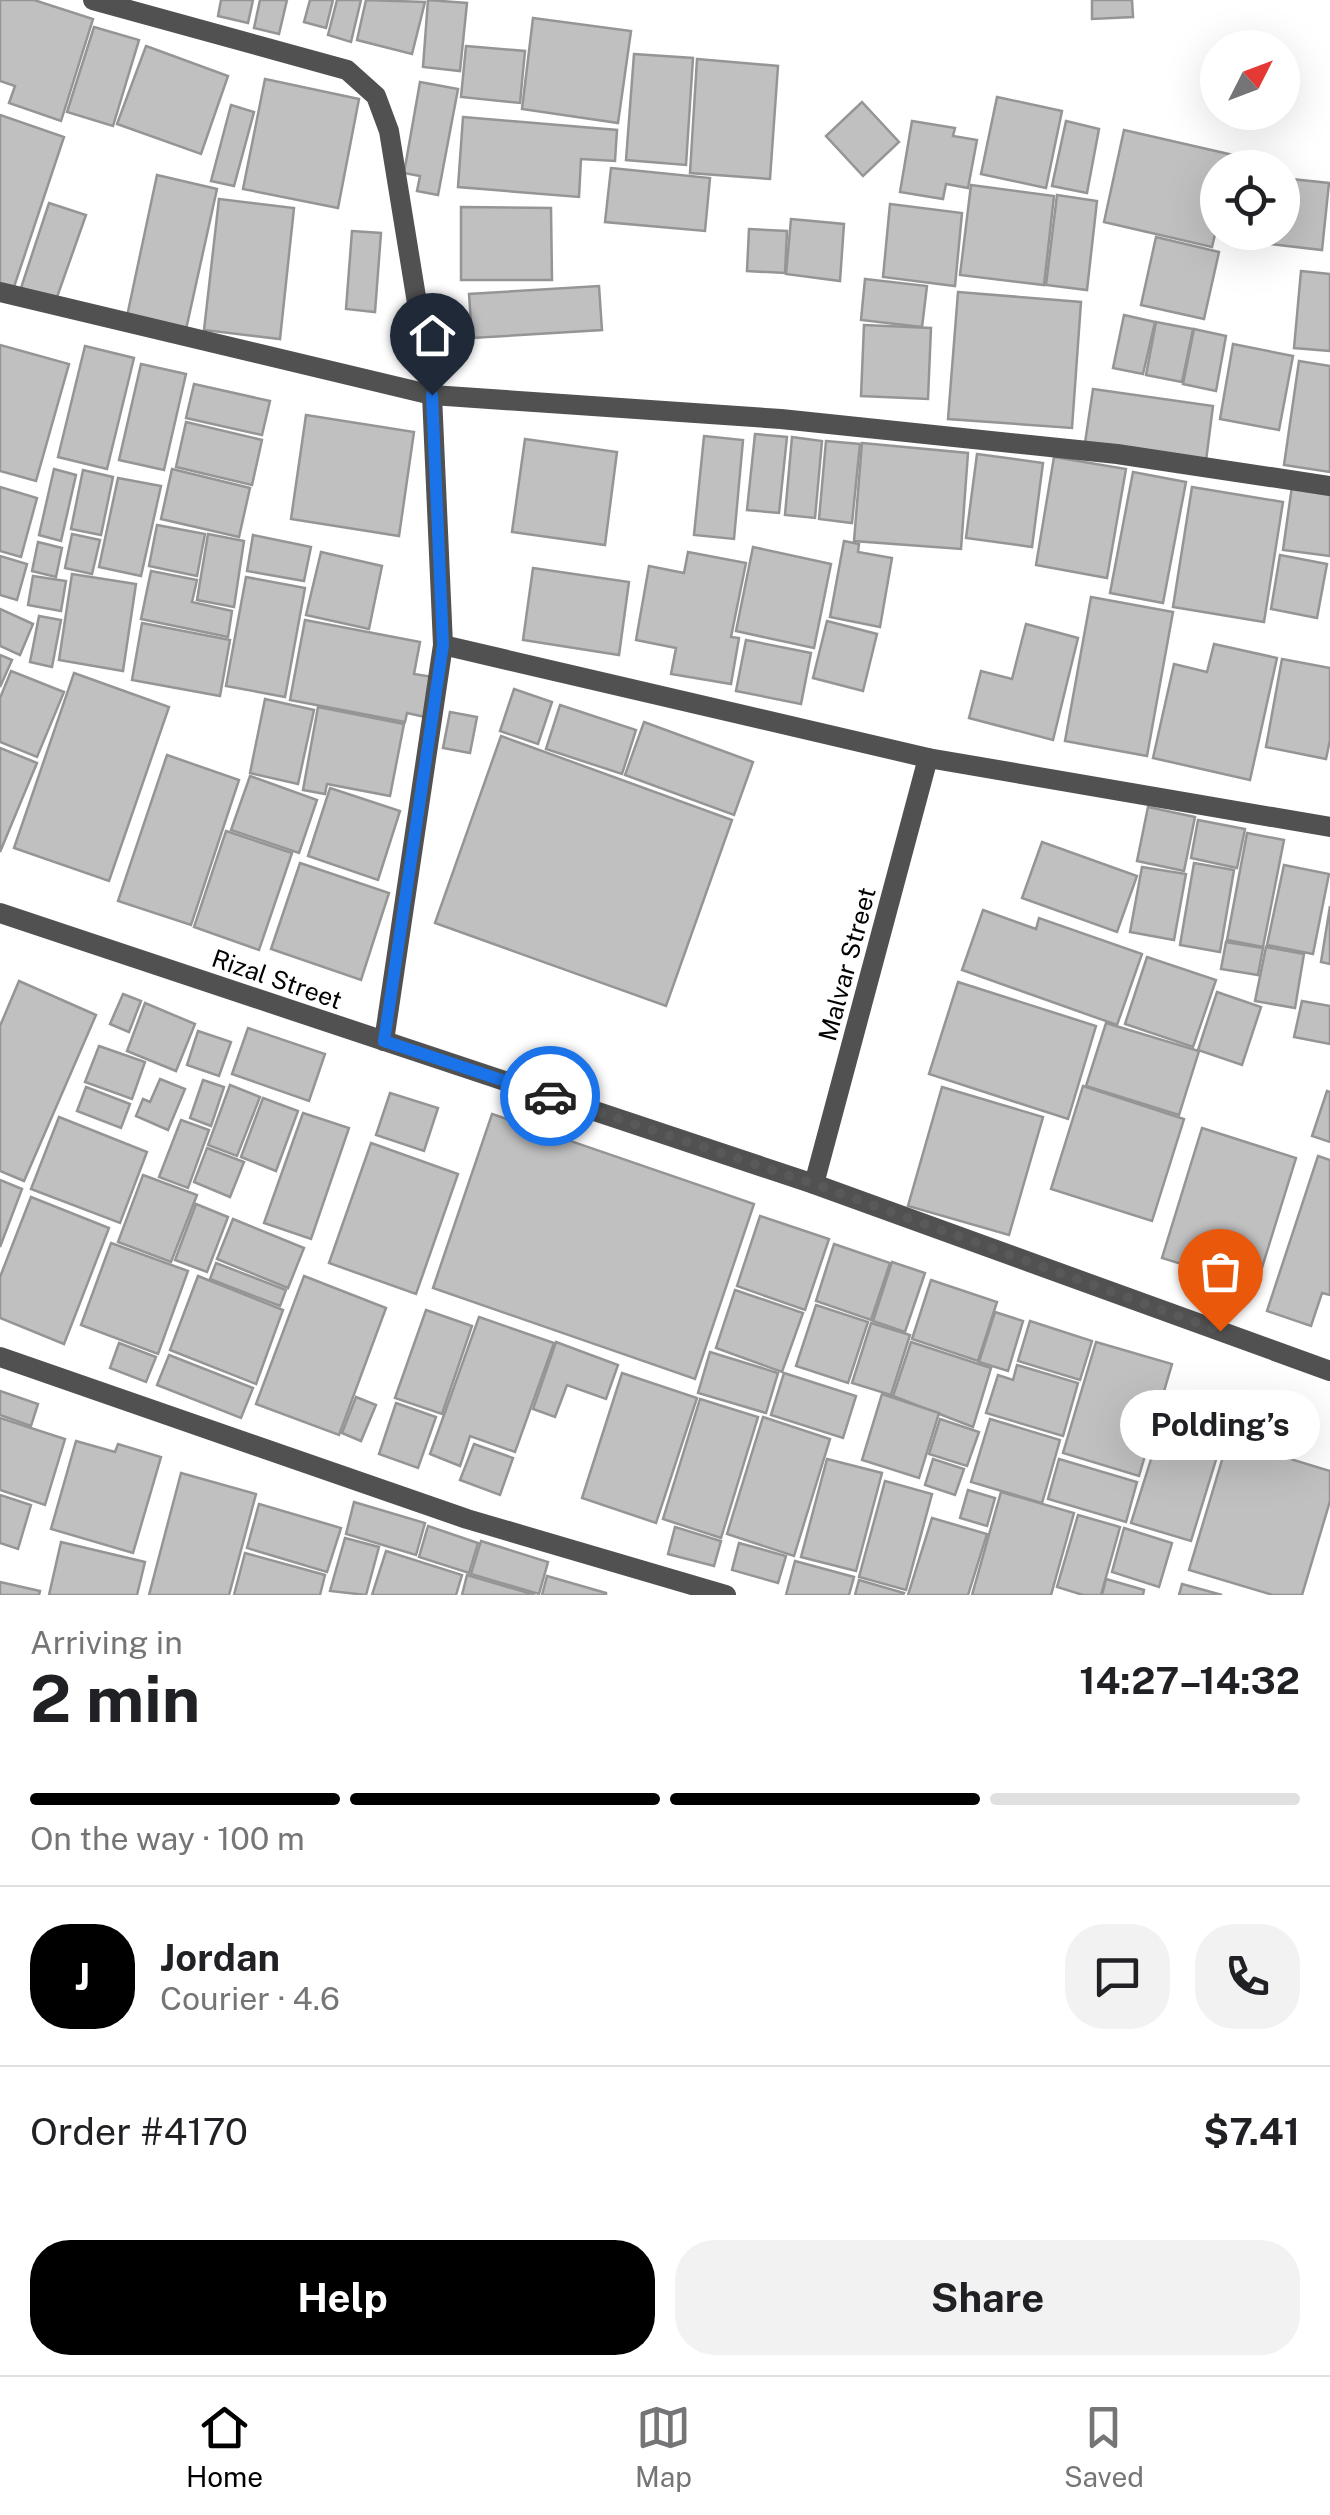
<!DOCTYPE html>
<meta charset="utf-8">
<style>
:root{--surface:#fff;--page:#f2f2f2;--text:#202124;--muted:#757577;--line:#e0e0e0;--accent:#000}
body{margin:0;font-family:"Public Sans",sans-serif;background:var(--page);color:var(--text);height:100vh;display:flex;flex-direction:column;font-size:38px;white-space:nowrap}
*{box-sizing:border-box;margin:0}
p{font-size:32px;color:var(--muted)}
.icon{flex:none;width:55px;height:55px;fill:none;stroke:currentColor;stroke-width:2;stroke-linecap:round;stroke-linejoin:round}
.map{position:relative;height:1595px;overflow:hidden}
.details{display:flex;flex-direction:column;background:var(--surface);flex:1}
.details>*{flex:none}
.needle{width:65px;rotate:48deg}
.fabs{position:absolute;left:1200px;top:30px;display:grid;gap:20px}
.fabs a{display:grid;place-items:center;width:100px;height:100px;border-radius:50%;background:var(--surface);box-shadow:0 10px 40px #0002;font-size:50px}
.pin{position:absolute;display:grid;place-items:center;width:85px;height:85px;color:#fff;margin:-102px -42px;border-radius:50% 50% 50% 0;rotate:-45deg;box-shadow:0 0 10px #0007}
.pin .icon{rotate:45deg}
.courier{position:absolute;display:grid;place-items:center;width:100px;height:100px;margin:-50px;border:8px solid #1a73e8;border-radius:50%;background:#fff;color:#222;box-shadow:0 2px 12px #0007}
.bubble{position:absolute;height:70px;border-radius:35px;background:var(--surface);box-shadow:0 10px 40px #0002;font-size:32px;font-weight:700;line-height:70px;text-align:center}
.head em{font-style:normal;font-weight:700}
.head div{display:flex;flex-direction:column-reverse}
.head{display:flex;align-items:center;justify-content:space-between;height:170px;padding:0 30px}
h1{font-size:65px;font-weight:700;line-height:75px}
.bar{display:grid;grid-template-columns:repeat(4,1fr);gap:15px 10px;align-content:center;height:120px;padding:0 30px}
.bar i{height:12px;border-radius:8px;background:var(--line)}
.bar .selected{background:var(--accent)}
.bar p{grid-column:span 4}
.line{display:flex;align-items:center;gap:25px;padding:0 30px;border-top:2px solid var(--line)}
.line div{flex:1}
.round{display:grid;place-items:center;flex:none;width:105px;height:105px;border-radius:40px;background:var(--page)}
.action{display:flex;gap:20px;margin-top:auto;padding:20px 30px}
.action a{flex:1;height:115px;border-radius:40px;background:var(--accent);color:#fff;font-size:40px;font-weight:700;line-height:115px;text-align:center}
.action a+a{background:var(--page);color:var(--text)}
.tab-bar{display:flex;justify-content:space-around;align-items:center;height:140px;border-top:2px solid var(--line);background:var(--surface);font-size:28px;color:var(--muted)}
.tab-bar a{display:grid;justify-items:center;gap:5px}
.tab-bar .selected{color:var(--accent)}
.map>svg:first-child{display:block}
.building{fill:#c0c0c0;stroke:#959595;stroke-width:2.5}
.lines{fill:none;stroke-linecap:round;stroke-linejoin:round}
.street{stroke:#515151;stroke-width:20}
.done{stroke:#595959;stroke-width:10;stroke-dasharray:0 18}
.route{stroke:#1a73e8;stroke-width:12}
.labels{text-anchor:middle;stroke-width:9;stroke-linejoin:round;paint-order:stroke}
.street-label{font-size:25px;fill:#000;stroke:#fff}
</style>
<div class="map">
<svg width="1330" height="1595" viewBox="0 0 1330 1595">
<rect width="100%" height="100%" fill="#fff"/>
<g class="building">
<path d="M 0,0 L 34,0 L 93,19 L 61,121 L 9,103 L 15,86 L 0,81 Z"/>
<path d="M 221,0 L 253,0 L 248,23 L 218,16 Z"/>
<path d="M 260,0 L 287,0 L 279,34 L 254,28 Z"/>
<path d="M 310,0 L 333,0 L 326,28 L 304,22 Z"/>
<path d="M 337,0 L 361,0 L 351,42 L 328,35 Z"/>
<path d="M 366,0 L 425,2 L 412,54 L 357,40 Z"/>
<path d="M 428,0 L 467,3 L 460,71 L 423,67 Z"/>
<path d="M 1092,0 L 1132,0 L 1133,17 L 1092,19 Z"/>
<path d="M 533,18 L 631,31 L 618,123 L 522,109 Z"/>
<path d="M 94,27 L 139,40 L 113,126 L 67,112 Z"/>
<path d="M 146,46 L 228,76 L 201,154 L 117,124 Z"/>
<path d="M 466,46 L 525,51 L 520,103 L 461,97 Z"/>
<path d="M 634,54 L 693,58 L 686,165 L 626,160 Z"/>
<path d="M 697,59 L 778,66 L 770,179 L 690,173 Z"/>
<path d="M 265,79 L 359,99 L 338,208 L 243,189 Z"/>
<path d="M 420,82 L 458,89 L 438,195 L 417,191 L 420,176 L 404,173 Z"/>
<path d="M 997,97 L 1062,111 L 1046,188 L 981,174 Z"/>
<path d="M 862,102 L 899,142 L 863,176 L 826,136 Z"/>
<path d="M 231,105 L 254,112 L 234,186 L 211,181 Z"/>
<path d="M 0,115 L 64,137 L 13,290 L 0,286 Z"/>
<path d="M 463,117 L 617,130 L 615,161 L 581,159 L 579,197 L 458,187 Z"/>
<path d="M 912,121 L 955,128 L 953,136 L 977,140 L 968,188 L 946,184 L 943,199 L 900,192 Z"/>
<path d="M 1066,121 L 1099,129 L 1087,193 L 1052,186 Z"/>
<path d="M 1124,130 L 1233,155 L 1230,168 L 1218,168 L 1218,222 L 1212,247 L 1104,222 Z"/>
<path d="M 611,168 L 710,178 L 705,231 L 605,222 Z"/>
<path d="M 157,175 L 217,189 L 185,334 L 126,321 Z"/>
<path d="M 1282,178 L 1329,183 L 1322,250 L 1261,243 L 1263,232 L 1282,232 Z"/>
<path d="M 971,185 L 1054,196 L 1044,285 L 960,275 Z"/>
<path d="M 1057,195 L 1097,201 L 1087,290 L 1046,285 Z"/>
<path d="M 219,199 L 294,208 L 280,339 L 204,330 Z"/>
<path d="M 49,203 L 86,215 L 56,300 L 21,288 Z"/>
<path d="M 890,204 L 962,213 L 955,286 L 883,277 Z"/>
<path d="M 461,207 L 551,208 L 552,280 L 461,280 Z"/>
<path d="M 791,219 L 844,224 L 840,281 L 786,274 Z"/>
<path d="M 749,229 L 787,231 L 785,273 L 747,271 Z"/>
<path d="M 352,231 L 381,233 L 375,312 L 346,309 Z"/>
<path d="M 1156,237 L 1219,252 L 1204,319 L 1141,305 Z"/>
<path d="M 1301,271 L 1330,274 L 1330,351 L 1294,348 Z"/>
<path d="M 865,279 L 927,286 L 922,327 L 861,320 Z"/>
<path d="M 599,286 L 602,330 L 472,338 L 469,294 Z"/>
<path d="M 958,292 L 1081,302 L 1072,428 L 948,419 Z"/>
<path d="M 1124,315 L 1155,322 L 1143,374 L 1113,368 Z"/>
<path d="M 1156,322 L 1193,329 L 1182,382 L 1146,375 Z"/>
<path d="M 864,325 L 931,328 L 928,399 L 861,396 Z"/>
<path d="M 1194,329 L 1226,336 L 1216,391 L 1183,384 Z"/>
<path d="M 1233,344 L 1293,356 L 1279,430 L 1220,419 Z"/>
<path d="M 0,345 L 69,364 L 36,481 L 0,471 Z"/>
<path d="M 85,346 L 134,358 L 107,469 L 58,457 Z"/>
<path d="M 1299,361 L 1330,366 L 1330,472 L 1284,465 Z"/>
<path d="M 141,364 L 186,374 L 164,470 L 119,460 Z"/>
<path d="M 194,384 L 270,401 L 262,435 L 186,418 Z"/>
<path d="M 1093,389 L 1213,406 L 1206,461 L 1085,443 Z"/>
<path d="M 306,415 L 414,432 L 399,536 L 291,519 Z"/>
<path d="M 186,422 L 262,440 L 252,485 L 176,467 Z"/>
<path d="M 755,434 L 787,437 L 779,513 L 747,510 Z"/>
<path d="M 704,436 L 743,440 L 734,539 L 694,535 Z"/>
<path d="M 792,437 L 822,441 L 815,518 L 785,515 Z"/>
<path d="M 525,439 L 617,452 L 605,545 L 512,532 Z"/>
<path d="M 826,441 L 860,444 L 852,523 L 819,519 Z"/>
<path d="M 862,443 L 968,453 L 961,549 L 854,541 Z"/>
<path d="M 977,454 L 1043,463 L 1032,547 L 966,538 Z"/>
<path d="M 1054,457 L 1126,469 L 1107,578 L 1036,565 Z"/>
<path d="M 54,469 L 76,475 L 61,541 L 39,535 Z"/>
<path d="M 172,469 L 250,488 L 239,537 L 161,519 Z"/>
<path d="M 83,470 L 113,477 L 101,535 L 71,529 Z"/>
<path d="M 1133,472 L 1186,482 L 1163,603 L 1110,593 Z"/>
<path d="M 118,478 L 161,486 L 141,576 L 99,567 Z"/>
<path d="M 1292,486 L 1330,492 L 1330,556 L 1283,550 Z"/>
<path d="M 0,487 L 37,498 L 21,557 L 0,551 Z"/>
<path d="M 1192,487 L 1283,502 L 1264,622 L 1173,607 Z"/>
<path d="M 157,525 L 205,534 L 197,576 L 149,566 Z"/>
<path d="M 72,534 L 100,540 L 92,574 L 65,568 Z"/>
<path d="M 208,534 L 244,541 L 234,607 L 197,600 Z"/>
<path d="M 253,535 L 311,547 L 304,581 L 247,571 Z"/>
<path d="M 844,541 L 859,544 L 858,552 L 892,558 L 880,627 L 830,617 Z"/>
<path d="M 38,542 L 62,548 L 56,577 L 32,571 Z"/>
<path d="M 753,547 L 831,564 L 814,648 L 736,631 Z"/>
<path d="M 321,552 L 382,566 L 369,629 L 306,615 Z"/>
<path d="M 688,552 L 746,563 L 731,637 L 739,638 L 731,684 L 671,674 L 676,648 L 636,640 L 649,566 L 684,573 Z"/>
<path d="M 1280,555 L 1327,564 L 1317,618 L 1271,609 Z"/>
<path d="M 0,556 L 27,564 L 17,600 L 0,595 Z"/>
<path d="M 533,568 L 629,582 L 619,655 L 523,640 Z"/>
<path d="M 151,571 L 197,580 L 192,602 L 232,611 L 228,637 L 141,619 Z"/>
<path d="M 72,574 L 136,584 L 123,671 L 59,660 Z"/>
<path d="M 33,576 L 66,581 L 61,611 L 28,605 Z"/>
<path d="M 246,577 L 305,588 L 285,697 L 226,686 Z"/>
<path d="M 1091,597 L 1173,612 L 1147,756 L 1065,741 Z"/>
<path d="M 0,609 L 33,624 L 20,655 L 0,646 Z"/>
<path d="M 39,616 L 61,620 L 52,667 L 30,662 Z"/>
<path d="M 305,620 L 420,642 L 414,674 L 433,677 L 425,717 L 407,713 L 405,722 L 290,700 Z"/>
<path d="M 827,621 L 877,634 L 863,691 L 813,678 Z"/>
<path d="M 142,623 L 230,640 L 220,696 L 132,680 Z"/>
<path d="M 1026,624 L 1078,638 L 1053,740 L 969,718 L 981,671 L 1012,679 Z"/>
<path d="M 746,640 L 811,653 L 801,704 L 736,691 Z"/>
<path d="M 1214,644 L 1277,658 L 1250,780 L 1153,758 L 1174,664 L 1207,672 Z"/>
<path d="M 0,655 L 12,660 L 0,687 Z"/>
<path d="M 1282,659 L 1330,668 L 1330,740 L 1326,759 L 1266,747 Z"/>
<path d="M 11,671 L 64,692 L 37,757 L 0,742 L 0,698 Z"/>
<path d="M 74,673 L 169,707 L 109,881 L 14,848 Z"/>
<path d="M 514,689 L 552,702 L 538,744 L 500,731 Z"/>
<path d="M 265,699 L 314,710 L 298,784 L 250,773 Z"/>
<path d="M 560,705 L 636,730 L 622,774 L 546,749 Z"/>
<path d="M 318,707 L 404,724 L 390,796 L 327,784 L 325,794 L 303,790 Z"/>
<path d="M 450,712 L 477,717 L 470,753 L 443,748 Z"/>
<path d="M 644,722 L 753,762 L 734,815 L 625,775 Z"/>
<path d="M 501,736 L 732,820 L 666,1006 L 435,923 Z"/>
<path d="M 0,748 L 37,763 L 0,852 Z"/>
<path d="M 167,755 L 239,780 L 191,925 L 118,901 Z"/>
<path d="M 250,776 L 317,800 L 299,853 L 231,830 Z"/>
<path d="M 330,788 L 400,811 L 378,880 L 308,856 Z"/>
<path d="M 1148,807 L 1195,817 L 1184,871 L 1137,861 Z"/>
<path d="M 1198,820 L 1245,829 L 1237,868 L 1191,858 Z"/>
<path d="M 226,831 L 292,853 L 259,950 L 194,927 Z"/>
<path d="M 1247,833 L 1284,840 L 1263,947 L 1227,940 Z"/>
<path d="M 1042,842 L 1137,876 L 1117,932 L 1022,898 Z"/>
<path d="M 300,863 L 389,893 L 361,980 L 271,949 Z"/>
<path d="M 1194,863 L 1234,870 L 1220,952 L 1180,945 Z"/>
<path d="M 1284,865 L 1329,874 L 1313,954 L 1267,945 Z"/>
<path d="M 1142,867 L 1186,874 L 1174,940 L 1130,932 Z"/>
<path d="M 1330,906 L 1330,964 L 1321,962 Z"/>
<path d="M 983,910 L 1036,929 L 1039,918 L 1142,954 L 1117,1025 L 962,970 Z"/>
<path d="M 1226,942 L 1263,948 L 1258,975 L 1221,969 Z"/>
<path d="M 1266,947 L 1304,954 L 1295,1008 L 1255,1001 Z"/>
<path d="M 1147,957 L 1216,980 L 1193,1047 L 1125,1024 Z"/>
<path d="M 19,981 L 96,1015 L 24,1181 L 0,1171 L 0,1026 Z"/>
<path d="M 958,982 L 1096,1026 L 1068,1119 L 929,1074 Z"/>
<path d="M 1217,992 L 1261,1007 L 1242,1065 L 1198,1050 Z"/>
<path d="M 123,994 L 141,1001 L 129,1032 L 110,1024 Z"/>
<path d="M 1302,1001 L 1330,1006 L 1330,1044 L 1294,1037 Z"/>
<path d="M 145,1003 L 195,1024 L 176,1071 L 127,1051 Z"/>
<path d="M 1106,1023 L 1199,1051 L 1179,1115 L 1086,1086 Z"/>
<path d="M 248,1028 L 325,1054 L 309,1101 L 232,1074 Z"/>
<path d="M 198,1031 L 231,1042 L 219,1076 L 187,1065 Z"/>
<path d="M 99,1046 L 145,1062 L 132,1099 L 85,1082 Z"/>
<path d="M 160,1079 L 185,1089 L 168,1130 L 136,1116 L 143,1099 L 150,1102 Z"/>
<path d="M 203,1080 L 224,1087 L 211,1126 L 190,1118 Z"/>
<path d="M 230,1085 L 260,1097 L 237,1156 L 208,1145 Z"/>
<path d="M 1083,1086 L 1184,1119 L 1152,1221 L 1051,1189 Z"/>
<path d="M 86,1087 L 130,1104 L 121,1128 L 77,1111 Z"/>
<path d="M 942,1087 L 1043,1117 L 1009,1235 L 908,1206 Z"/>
<path d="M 1327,1091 L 1330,1092 L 1330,1142 L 1312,1136 Z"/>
<path d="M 390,1093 L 438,1108 L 424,1151 L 376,1135 Z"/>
<path d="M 263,1098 L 298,1111 L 276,1171 L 241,1157 Z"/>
<path d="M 303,1113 L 349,1128 L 311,1239 L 264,1223 Z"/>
<path d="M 492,1114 L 754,1204 L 695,1379 L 433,1288 Z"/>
<path d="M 59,1117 L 147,1152 L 120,1223 L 31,1189 Z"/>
<path d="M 181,1120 L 209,1130 L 188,1188 L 159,1177 Z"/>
<path d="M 1202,1128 L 1296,1158 L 1256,1287 L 1162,1258 Z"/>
<path d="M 371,1143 L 458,1174 L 416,1294 L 329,1263 Z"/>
<path d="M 207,1148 L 244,1162 L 230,1197 L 194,1182 Z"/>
<path d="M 1318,1156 L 1330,1160 L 1330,1295 L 1322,1293 L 1311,1326 L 1267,1311 Z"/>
<path d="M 143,1175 L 197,1195 L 171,1262 L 118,1242 Z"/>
<path d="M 0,1180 L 22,1189 L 0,1247 Z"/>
<path d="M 31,1197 L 109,1228 L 64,1344 L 0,1318 L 0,1277 Z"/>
<path d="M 196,1204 L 228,1217 L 207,1272 L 175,1260 Z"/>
<path d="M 760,1216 L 829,1239 L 805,1310 L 737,1286 Z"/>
<path d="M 233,1219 L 304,1248 L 288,1288 L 217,1259 Z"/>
<path d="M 111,1243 L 188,1271 L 158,1354 L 81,1325 Z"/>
<path d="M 834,1244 L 890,1263 L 871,1320 L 816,1301 Z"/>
<path d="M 892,1262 L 925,1273 L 905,1332 L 873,1321 Z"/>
<path d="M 216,1263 L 286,1290 L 280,1306 L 210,1279 Z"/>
<path d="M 198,1276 L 283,1310 L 256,1384 L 170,1350 Z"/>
<path d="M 304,1276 L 386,1308 L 339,1435 L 256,1404 Z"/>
<path d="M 931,1280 L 997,1302 L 978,1361 L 912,1339 Z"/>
<path d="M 735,1290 L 803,1313 L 782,1372 L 716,1348 Z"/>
<path d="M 816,1305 L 868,1322 L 848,1383 L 796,1366 Z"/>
<path d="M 426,1310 L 472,1326 L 442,1414 L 395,1398 Z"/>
<path d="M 995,1312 L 1023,1321 L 1008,1371 L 979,1362 Z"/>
<path d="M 479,1317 L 554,1343 L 515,1452 L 470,1436 L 460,1466 L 430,1454 Z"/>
<path d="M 1030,1321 L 1092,1341 L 1080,1380 L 1018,1361 Z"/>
<path d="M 871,1323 L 910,1335 L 891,1395 L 852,1383 Z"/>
<path d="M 556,1342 L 618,1365 L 606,1399 L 567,1385 L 555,1417 L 533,1409 Z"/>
<path d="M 911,1342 L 991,1368 L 973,1427 L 893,1396 Z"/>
<path d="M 1096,1342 L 1172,1364 L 1139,1476 L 1063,1453 Z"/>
<path d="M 119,1343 L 156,1357 L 146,1382 L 110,1368 Z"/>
<path d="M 710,1352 L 778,1373 L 766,1413 L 698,1393 Z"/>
<path d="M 169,1355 L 253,1388 L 241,1418 L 157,1385 Z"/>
<path d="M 1017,1365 L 1078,1383 L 1063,1436 L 986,1413 L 998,1375 L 1013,1380 Z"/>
<path d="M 622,1373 L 697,1398 L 656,1523 L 582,1498 Z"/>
<path d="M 784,1373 L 856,1396 L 843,1438 L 771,1415 Z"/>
<path d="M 0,1391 L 38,1404 L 31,1426 L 0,1415 Z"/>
<path d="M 882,1394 L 939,1413 L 919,1478 L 862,1460 Z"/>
<path d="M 356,1397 L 376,1405 L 361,1441 L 342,1433 Z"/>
<path d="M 700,1399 L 758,1417 L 721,1538 L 663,1519 Z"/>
<path d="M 396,1403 L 436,1417 L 418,1468 L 379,1454 Z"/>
<path d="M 763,1417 L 830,1439 L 794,1556 L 727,1534 Z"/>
<path d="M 0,1418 L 65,1439 L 45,1505 L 0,1490 Z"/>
<path d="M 1164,1418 L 1223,1437 L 1191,1541 L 1131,1523 Z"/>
<path d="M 940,1419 L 979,1432 L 967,1466 L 929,1454 Z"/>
<path d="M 990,1419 L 1060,1440 L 1042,1503 L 971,1482 Z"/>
<path d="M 1228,1440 L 1330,1471 L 1330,1501 L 1302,1595 L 1273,1595 L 1189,1570 Z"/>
<path d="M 76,1441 L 115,1452 L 118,1444 L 161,1457 L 133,1553 L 51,1529 Z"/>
<path d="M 474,1444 L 513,1458 L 500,1495 L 460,1480 Z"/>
<path d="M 827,1459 L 882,1473 L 856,1571 L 801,1557 Z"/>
<path d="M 933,1459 L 964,1469 L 955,1495 L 925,1485 Z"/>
<path d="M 1059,1459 L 1137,1482 L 1126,1522 L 1048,1499 Z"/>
<path d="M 181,1473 L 256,1494 L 229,1595 L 149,1595 Z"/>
<path d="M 885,1481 L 932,1494 L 906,1590 L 859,1577 Z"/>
<path d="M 968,1490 L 995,1498 L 987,1526 L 960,1518 Z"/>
<path d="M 1001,1492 L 1074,1513 L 1051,1595 L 972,1595 Z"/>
<path d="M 0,1495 L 31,1505 L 18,1549 L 0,1543 Z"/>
<path d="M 354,1502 L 425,1523 L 416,1555 L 346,1534 Z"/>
<path d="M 259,1504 L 341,1528 L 327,1572 L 247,1548 Z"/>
<path d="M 1078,1515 L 1120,1527 L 1101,1595 L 1083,1595 L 1057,1587 Z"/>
<path d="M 932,1518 L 987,1534 L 968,1595 L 908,1595 Z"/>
<path d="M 428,1526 L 478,1543 L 469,1573 L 419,1557 Z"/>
<path d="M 675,1527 L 721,1541 L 714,1566 L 668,1554 Z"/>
<path d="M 1124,1528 L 1172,1543 L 1159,1587 L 1112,1572 Z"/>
<path d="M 345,1538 L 379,1547 L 366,1595 L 330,1591 Z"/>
<path d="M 481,1541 L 548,1562 L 539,1594 L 471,1574 Z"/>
<path d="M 61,1542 L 145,1562 L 137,1595 L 49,1595 Z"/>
<path d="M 739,1543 L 786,1556 L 778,1583 L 732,1570 Z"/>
<path d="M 386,1551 L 462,1575 L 456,1595 L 372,1595 Z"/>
<path d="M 245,1553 L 325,1575 L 320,1595 L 234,1595 Z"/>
<path d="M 795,1561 L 854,1577 L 849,1595 L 786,1595 Z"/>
<path d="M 467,1575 L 535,1595 L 462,1595 Z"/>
<path d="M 547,1576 L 606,1593 L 606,1595 L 542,1595 Z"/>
<path d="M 1106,1579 L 1144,1590 L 1143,1595 L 1102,1595 Z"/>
<path d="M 859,1580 L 904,1593 L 903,1595 L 855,1595 Z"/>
<path d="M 0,1582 L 40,1591 L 39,1595 L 0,1595 Z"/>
<path d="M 1182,1584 L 1222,1595 L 1179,1595 Z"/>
</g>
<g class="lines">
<g class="street">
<path d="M 93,0 L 347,70 L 376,96 L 389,131 L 432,395 L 443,645 L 384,1041"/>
<path d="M 0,292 L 432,395 L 781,419 L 1117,454 L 1330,486"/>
<path d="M 443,645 L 928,758 L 1330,827"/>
<path d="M 0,913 L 814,1184 L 1330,1371"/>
<path d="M 814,1184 L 928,758"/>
<path d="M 0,1357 L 467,1519 L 726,1595"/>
</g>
</g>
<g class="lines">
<path class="done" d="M 550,1096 L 814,1184 L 1220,1331"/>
<path class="route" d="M 432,395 L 443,645 L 384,1041 L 550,1096"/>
</g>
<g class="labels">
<g class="street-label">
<text transform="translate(847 964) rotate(-75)" y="9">Malvar Street</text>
<text transform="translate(277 979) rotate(19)" y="9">Rizal Street</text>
</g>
</g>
</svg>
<div class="fabs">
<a><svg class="needle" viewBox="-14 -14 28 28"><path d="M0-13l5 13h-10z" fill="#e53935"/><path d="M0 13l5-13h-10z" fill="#757577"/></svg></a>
<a><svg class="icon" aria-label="locate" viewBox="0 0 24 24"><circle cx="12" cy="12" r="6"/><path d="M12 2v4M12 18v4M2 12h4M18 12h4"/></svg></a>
</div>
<div class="pin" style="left:1220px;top:1331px;background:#ea580c"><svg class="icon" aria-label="bag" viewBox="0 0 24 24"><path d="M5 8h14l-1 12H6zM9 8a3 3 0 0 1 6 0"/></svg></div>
<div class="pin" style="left:432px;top:395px;background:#1f2937"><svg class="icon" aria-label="home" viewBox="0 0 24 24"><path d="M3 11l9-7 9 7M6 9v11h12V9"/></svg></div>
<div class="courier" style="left:550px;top:1096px"><svg class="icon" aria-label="car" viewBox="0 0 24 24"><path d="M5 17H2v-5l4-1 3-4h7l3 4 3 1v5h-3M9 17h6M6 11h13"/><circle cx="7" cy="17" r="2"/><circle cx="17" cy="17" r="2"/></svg></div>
<div class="bubble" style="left:1120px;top:1390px;width:200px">Polding’s</div>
</div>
<section class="details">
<div class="head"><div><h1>2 min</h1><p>Arriving in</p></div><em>14:27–14:32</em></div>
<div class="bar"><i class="selected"></i><i class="selected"></i><i class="selected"></i><i></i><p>On the way · 100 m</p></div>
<div class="line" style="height:180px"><b class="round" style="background:var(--accent);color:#fff">J</b><div><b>Jordan</b><p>Courier · 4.6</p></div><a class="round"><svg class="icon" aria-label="chat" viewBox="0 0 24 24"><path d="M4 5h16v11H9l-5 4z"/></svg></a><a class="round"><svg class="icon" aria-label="phone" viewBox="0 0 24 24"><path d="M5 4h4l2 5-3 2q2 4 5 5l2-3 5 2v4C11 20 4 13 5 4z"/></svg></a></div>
<div class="line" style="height:130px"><div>Order #4170</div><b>$7.41</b></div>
<div class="action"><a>Help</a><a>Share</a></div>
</section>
<nav class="tab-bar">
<a class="selected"><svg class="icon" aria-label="home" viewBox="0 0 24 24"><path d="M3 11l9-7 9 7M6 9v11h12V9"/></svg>Home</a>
<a><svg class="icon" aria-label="map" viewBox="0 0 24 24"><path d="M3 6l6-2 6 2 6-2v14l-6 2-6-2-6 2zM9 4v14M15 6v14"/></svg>Map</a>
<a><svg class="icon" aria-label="saved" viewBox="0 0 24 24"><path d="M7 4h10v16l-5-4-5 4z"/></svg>Saved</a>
</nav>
